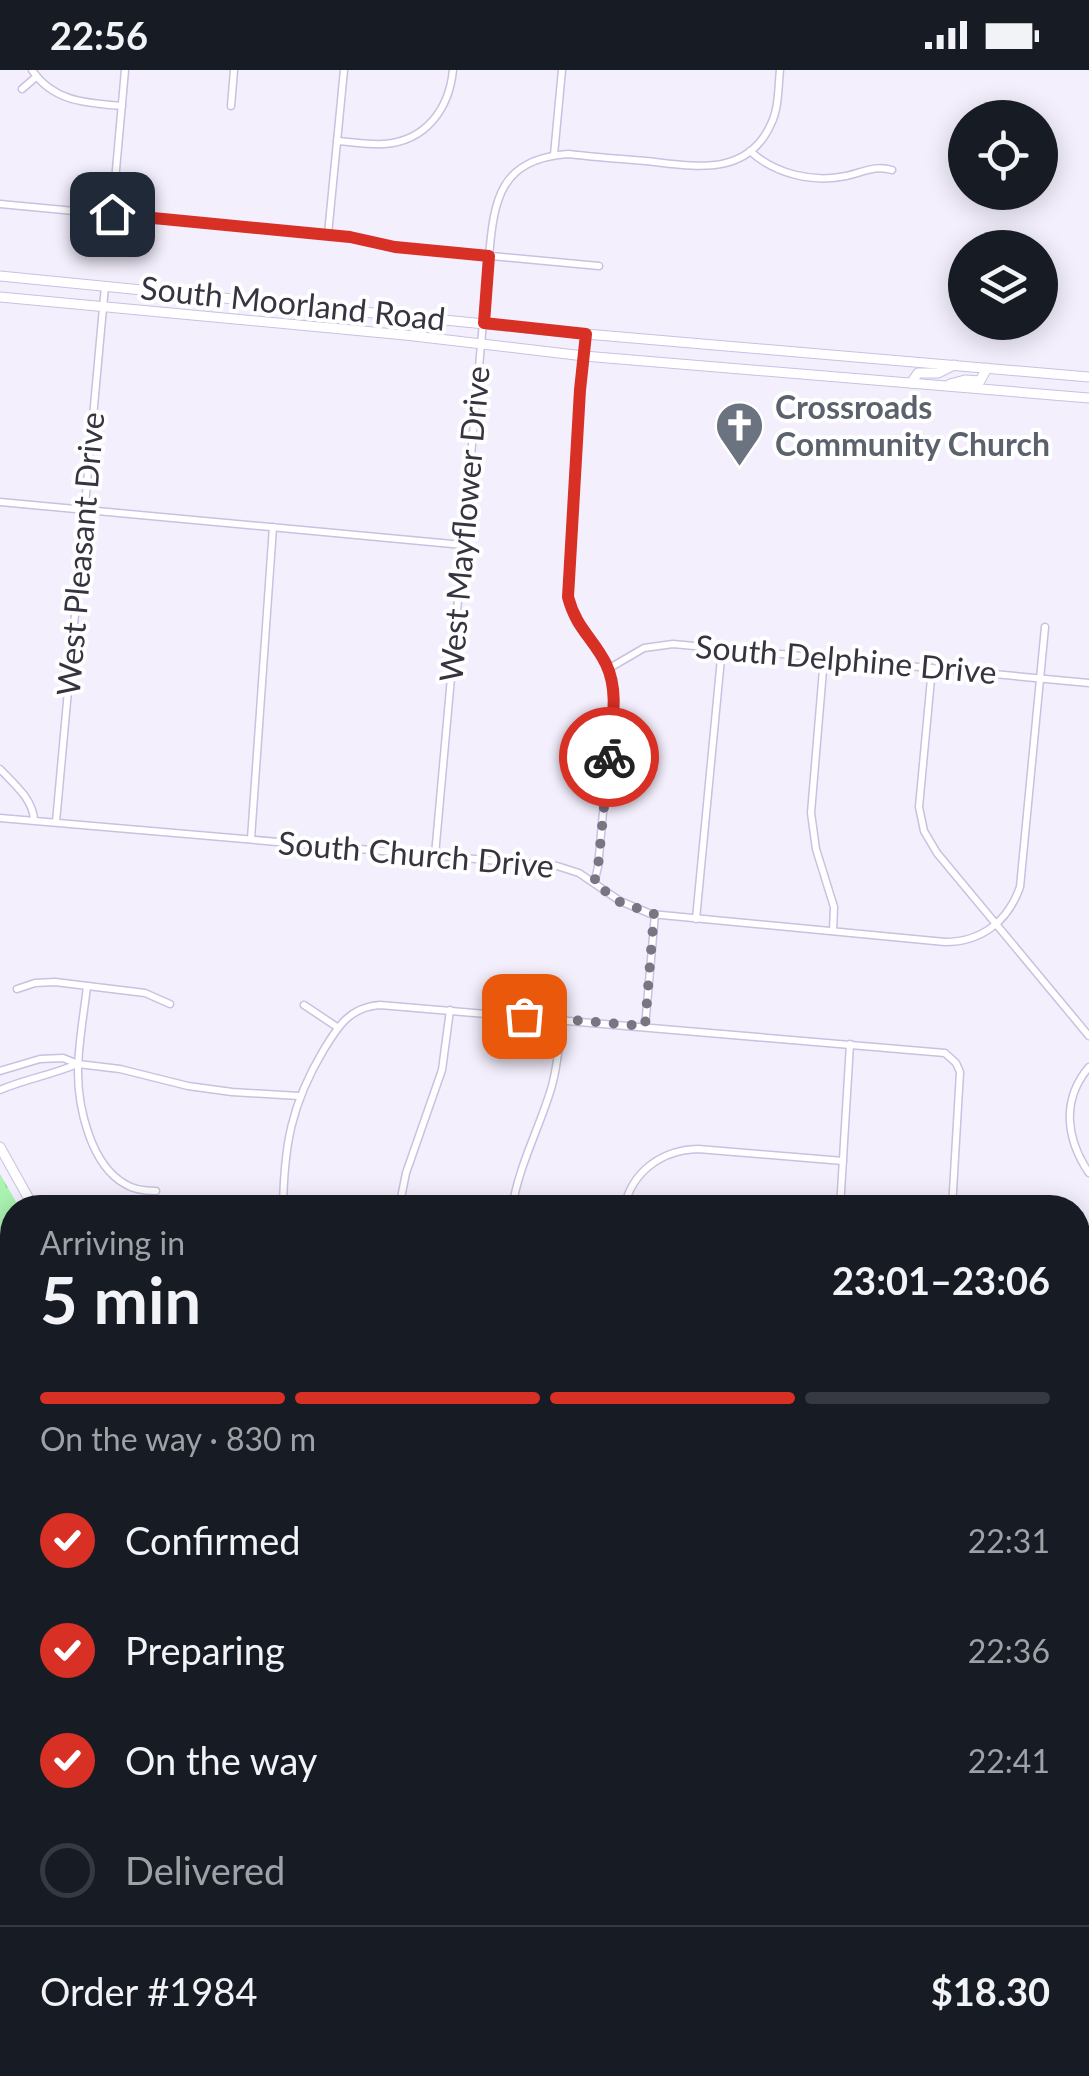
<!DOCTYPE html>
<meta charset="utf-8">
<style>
:root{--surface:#171b24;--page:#242831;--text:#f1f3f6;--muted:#9ea1a6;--line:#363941;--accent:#d93025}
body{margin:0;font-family:Lato,sans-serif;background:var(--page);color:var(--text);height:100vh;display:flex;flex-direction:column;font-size:38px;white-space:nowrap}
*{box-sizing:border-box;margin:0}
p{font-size:32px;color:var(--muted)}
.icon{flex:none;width:55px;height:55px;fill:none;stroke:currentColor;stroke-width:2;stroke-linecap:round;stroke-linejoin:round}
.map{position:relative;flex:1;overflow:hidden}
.sheet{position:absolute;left:0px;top:1125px;width:1090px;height:882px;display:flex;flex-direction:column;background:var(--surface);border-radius:40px 40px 0 0;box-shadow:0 5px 25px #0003}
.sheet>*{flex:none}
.fabs{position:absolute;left:948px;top:30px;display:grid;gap:20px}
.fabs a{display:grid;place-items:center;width:110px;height:110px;border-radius:50%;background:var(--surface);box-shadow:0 5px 25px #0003;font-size:50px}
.pin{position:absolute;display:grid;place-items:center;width:85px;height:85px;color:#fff;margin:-42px;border-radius:20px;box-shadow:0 5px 15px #0006}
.courier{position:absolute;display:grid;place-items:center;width:100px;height:100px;margin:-50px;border:8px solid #d93025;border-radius:50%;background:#fff;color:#222;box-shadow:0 2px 12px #0007}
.overview em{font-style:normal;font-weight:700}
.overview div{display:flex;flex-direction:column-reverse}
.overview{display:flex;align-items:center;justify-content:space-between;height:170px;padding:0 40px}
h1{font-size:65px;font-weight:700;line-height:75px}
.bar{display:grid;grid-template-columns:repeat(4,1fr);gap:15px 10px;align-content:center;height:120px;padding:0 40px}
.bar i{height:12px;border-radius:8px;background:var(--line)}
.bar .on{background:var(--accent)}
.bar p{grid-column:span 4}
.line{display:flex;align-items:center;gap:25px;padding:0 40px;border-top:2px solid var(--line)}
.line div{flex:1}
ol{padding:0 40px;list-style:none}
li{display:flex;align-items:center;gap:30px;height:110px}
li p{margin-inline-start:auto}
li .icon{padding:10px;border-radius:50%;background:var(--accent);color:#fff;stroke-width:4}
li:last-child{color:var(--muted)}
li i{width:55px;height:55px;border:5px solid var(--line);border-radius:50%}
.status{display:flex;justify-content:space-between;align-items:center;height:70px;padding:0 50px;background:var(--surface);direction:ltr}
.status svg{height:28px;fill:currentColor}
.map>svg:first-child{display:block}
.grass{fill:url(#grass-tufts)}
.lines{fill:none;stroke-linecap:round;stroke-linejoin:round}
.minor-casing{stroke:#cac0e1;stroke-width:9}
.secondary-casing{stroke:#cac0e1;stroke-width:11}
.minor{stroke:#fff;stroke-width:6}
.secondary{stroke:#fff;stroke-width:9}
.done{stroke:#797582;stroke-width:10;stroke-dasharray:0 18}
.route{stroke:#d93025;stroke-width:12}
.labels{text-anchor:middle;stroke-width:8;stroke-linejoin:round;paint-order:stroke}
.street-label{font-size:32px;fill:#373340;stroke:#fff}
.worship-label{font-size:32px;font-weight:bold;fill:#5b616d;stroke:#fff;text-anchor:start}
</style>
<div class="status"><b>22:56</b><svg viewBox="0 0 49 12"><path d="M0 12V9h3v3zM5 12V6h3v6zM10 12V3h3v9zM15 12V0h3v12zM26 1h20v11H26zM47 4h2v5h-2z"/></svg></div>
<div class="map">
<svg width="1089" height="2006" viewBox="0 0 1089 2006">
<defs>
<pattern id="grass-tufts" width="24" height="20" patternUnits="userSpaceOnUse" patternTransform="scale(2.5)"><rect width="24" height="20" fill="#aaf3b1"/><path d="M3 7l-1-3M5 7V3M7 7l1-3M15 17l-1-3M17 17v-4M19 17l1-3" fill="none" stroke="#93d199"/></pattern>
</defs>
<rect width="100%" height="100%" fill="#f3effd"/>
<path class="grass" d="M 0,1104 L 19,1137 L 12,1138 L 12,1801 L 0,1800 Z"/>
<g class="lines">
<defs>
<g id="minor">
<path d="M 32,0 C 53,32 87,33 122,36"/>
<path d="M 22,19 L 36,7"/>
<path d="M 231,36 L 234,0"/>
<path d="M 337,71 C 353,72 369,75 384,74 C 426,71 449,39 453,0"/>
<path d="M 750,81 C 775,104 813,113 846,106 C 864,102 875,95 892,100"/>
<path d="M 554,85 L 562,0"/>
<path d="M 0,134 L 350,167 L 395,177 L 599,196"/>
<path d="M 112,144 L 125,0"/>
<path d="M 328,164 L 344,0"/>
<path d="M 586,264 L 580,319 L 568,527 L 577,553 L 606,593 L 614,622 L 598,797 L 594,813"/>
<path d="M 0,432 L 463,475"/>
<path d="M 824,588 L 811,743 L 816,779 L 834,837 L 833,861"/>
<path d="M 932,598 L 919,737 L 924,761 L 937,783 L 1089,966"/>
<path d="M 608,599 L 644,578 L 673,574 L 1089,613"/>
<path d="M 0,699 C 14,714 33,729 34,750"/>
<path d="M 0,748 L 557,796 L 579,803 L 620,831 L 651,844 L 945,872 C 982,872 1008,851 1020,817 L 1045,557"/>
<path d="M 56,752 L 105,216"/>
<path d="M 251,769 L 273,457"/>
<path d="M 435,785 L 489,186 C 494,129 500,89 568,84 C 594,87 620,89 646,91 C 693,96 747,108 771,54 C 779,38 778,18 780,0"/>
<path d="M 696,849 L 722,578"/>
<path d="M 87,916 C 84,944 78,974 78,1002 C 78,1038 91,1095 125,1114 C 134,1120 146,1121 156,1121"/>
<path d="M 17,919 L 35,913 L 55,912 L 145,923 L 170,934"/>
<path d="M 304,935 L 337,957"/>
<path d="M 645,957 L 655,844"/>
<path d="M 1089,997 C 1061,1030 1066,1069 1089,1103"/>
<path d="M 0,1001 L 40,989 L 63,988 L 78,994 L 120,999 L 188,1016 L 232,1022 L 299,1026"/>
<path d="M 0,1020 C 25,1009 52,1005 77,994"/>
<path d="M 283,1138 C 284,1076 291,1035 323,981 C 338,956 350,937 380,935 L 945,983 L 956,993 L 960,1002 L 952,1138"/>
<path d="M 399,1138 L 406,1103 L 442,1000 L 450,940"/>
<path d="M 512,1138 C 519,1095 539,1059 551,1019 C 558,996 559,973 562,949"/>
<path d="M 624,1138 C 632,1101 662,1080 698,1079 L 843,1091"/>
<path d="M 840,1138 L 850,974"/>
<path d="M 1078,1175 L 1089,1157"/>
<path d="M 0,1235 L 12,1228"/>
<path d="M 1078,1346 L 1089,1389"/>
<path d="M 1079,1527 L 1089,1446"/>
<path d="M 1078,1548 L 1089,1549"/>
<path d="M 1078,1901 L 1089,1895"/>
<path d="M 791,1995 L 797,2006"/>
<path d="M 0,2000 L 12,1850"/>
</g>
<g id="secondary">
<path d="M 0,206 L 586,264 L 1089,307"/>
<path d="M 0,227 L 405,265 L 584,286 L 1089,328"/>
<path d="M 911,313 L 918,303 L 938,303 L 954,295"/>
<path d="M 950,314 L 965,310 L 980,311 L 987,298"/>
<path d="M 0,1077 L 34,1138"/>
<path d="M 541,1995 L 549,2006"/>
</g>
</defs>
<use href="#minor" class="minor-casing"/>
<use href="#secondary" class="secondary-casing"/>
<use href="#minor" class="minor"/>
<use href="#secondary" class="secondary"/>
</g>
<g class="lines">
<path class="done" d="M 524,946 L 645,956 L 654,844 L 620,832 L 594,813 L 598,797 L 609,687"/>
<path class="route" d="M 112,144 L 350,167 L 395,177 L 489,186 L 484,253 L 586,264 L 580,320 L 568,527 C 576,558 593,568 606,594 C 620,623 611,657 609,687"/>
</g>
<defs>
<symbol id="church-pin" viewBox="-11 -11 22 30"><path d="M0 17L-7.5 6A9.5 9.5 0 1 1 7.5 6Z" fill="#6b7280" stroke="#fff"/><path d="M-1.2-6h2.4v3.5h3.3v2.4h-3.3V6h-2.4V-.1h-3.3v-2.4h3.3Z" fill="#fff"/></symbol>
</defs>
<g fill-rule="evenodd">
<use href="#church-pin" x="712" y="328" width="55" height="75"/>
</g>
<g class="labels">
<g class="street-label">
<text transform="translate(293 234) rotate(6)" y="11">South Moorland Road</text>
<text transform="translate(465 454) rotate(-85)" y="11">West Mayflower Drive</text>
<text transform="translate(81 484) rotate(-85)" y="11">West Pleasant Drive</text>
<text transform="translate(846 590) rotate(5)" y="11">South Delphine Drive</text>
<text transform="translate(416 785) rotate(5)" y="11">South Church Drive</text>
</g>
<g class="worship-label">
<text x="775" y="349">Crossroads<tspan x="775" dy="37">Community Church</tspan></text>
</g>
</g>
</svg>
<div class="fabs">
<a><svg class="icon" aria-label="locate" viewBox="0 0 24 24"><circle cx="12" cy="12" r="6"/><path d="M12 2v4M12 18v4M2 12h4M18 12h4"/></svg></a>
<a><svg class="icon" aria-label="layers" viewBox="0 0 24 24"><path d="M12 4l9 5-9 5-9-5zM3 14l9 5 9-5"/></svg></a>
</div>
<div class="pin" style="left:524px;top:946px;background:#ea580c"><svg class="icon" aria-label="bag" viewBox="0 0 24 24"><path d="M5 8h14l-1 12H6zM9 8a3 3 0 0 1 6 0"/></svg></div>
<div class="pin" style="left:112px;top:144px;background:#1f2937"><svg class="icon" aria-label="home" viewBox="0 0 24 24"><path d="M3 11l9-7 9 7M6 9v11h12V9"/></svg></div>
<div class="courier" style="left:609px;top:687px"><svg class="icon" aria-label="bike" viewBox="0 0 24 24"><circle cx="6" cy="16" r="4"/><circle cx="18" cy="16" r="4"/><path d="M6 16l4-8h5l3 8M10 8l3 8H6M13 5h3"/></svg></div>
<section class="sheet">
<div class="overview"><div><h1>5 min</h1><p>Arriving in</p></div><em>23:01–23:06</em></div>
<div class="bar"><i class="on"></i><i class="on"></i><i class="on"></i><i></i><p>On the way · 830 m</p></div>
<ol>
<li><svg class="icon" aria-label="check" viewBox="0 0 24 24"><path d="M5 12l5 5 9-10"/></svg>Confirmed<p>22:31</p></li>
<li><svg class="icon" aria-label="check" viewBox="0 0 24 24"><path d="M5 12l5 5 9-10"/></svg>Preparing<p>22:36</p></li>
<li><svg class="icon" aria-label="check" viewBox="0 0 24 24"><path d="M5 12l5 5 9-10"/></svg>On the way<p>22:41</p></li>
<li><i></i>Delivered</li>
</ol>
<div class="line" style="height:130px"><div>Order #1984</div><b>$18.30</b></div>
</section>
</div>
